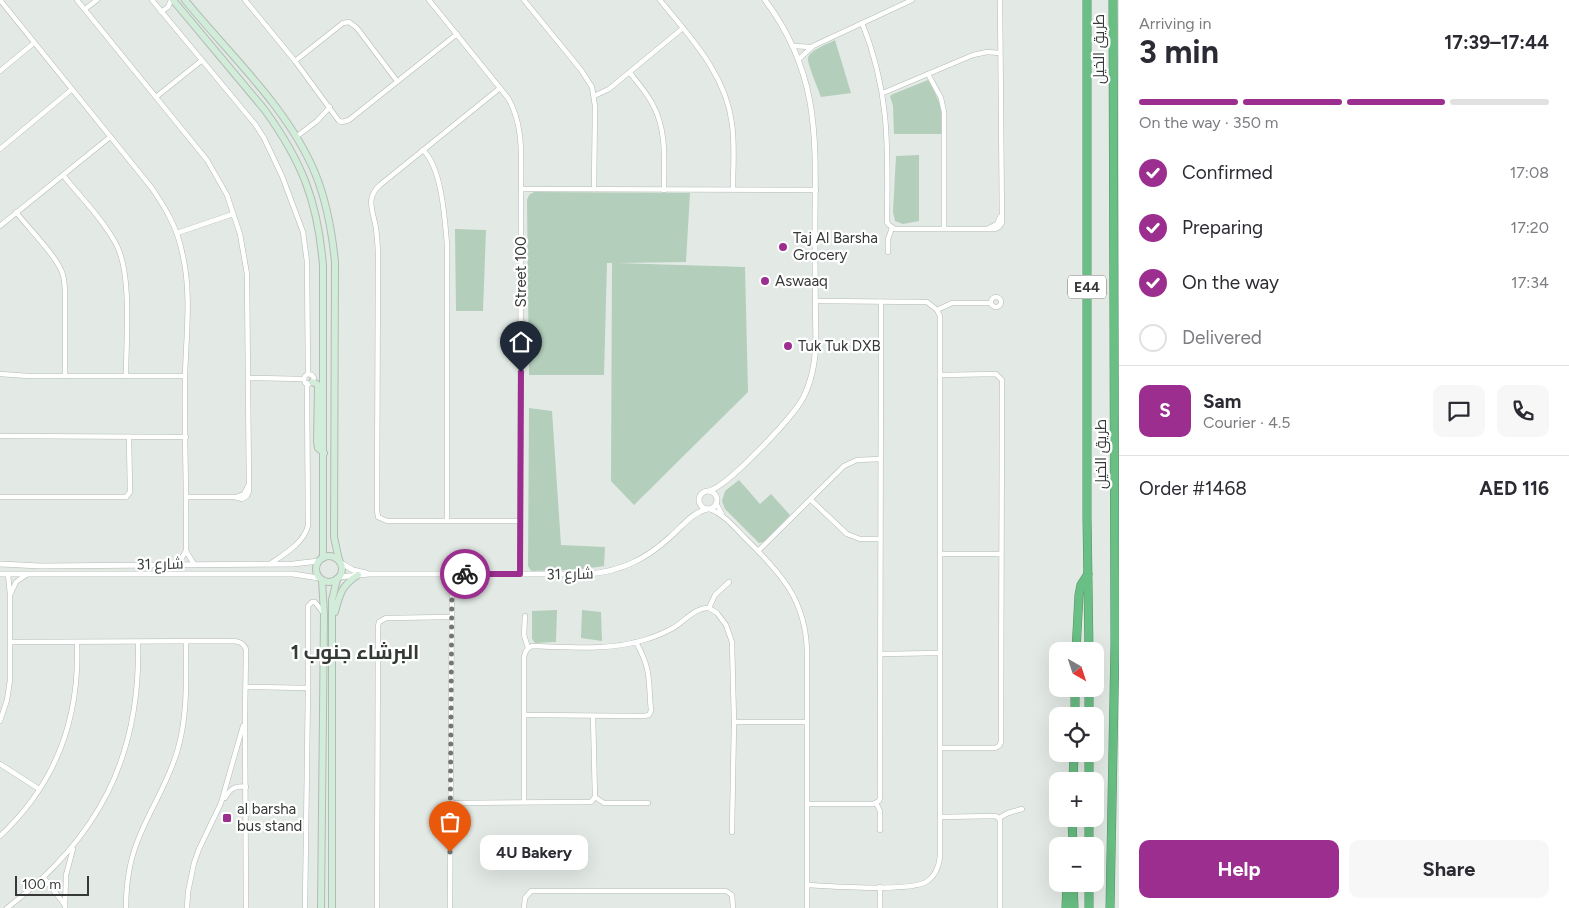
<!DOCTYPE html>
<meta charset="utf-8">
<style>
:root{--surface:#fff;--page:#f7f7f7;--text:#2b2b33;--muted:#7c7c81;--line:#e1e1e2;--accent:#9b2e8f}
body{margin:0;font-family:Figtree,Cairo,sans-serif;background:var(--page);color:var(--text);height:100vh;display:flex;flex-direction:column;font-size:19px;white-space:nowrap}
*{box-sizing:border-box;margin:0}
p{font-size:16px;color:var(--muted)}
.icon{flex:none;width:28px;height:28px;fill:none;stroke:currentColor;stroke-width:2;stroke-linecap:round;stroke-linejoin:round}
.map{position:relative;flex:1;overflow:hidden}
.sheet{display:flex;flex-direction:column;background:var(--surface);width:450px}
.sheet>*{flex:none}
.needle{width:32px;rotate:141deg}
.tools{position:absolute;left:1049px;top:642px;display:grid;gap:10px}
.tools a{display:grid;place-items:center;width:55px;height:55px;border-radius:10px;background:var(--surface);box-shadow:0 5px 20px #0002;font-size:25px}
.scale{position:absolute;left:15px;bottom:12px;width:74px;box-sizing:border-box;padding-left:5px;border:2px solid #363937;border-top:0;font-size:14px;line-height:18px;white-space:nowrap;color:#363937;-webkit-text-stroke:4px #fff;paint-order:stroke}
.pin{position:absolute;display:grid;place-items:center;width:42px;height:42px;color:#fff;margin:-51px -21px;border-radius:50% 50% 50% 0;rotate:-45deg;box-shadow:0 0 5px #0007}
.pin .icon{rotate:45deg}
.courier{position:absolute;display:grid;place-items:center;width:50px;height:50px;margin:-25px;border:4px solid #9b2e8f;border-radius:50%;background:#fff;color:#222;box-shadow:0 1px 6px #0007}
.bubble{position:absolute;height:35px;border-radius:10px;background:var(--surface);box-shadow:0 5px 20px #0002;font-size:16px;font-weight:700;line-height:35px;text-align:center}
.summary em{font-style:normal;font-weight:700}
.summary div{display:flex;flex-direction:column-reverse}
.summary{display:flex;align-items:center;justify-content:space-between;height:85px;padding:0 20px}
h1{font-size:32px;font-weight:700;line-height:38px}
.bar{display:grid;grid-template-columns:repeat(4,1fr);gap:8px 5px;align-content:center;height:60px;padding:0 20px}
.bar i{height:6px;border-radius:4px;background:var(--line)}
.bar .on{background:var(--accent)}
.bar p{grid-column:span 4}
.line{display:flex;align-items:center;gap:12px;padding:0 20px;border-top:1px solid var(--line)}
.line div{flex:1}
.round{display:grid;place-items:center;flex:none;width:52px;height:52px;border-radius:10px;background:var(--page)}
ol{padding:0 20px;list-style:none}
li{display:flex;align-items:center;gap:15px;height:55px}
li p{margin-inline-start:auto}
li .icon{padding:5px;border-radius:50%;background:var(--accent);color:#fff;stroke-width:4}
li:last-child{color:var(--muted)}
li i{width:28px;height:28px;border:2px solid var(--line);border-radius:50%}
.primary-button{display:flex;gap:10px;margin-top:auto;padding:10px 20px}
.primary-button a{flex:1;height:58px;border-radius:10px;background:var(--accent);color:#fff;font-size:20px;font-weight:700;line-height:58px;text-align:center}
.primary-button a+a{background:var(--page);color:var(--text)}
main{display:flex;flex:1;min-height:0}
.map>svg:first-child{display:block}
.green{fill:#b3ceba}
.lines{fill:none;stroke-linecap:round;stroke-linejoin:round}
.minor-casing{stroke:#b3bab4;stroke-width:5.5}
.tertiary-casing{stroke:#b3bab4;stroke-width:6}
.secondary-casing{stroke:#b3bab4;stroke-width:8}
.motorway-casing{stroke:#579069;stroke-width:9}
.minor{stroke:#fff;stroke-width:4.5}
.tertiary{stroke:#fff;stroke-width:5}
.secondary{stroke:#d2ecda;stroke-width:6}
.motorway{stroke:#69bf84;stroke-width:8}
.done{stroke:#737774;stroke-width:5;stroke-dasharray:0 9}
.route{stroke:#9b2e8f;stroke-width:6}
.poi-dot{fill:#9b2e8f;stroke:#fff;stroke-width:2}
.labels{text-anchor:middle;stroke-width:4.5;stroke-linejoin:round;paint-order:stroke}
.shield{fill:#fff;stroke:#727473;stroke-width:1}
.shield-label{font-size:14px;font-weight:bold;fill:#363937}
.street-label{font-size:15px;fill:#363937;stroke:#fff}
.poi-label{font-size:15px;fill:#363937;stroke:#fff;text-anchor:start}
.district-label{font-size:20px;font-weight:bold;fill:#343a36;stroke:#fff}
</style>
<main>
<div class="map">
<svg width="1119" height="908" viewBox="0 0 1119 908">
<rect width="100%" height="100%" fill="#e3eae5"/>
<g class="green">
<path d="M 835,40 L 851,93 L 821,97 C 819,91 807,63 808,58 C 810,50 828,44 835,40 Z"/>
<path d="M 928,80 C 941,103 942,108 943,134 L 894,134 L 893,106 L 890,96 L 893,94 Z"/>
<path d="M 919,155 L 919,221 L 903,224 L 895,221 L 893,212 L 896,156 Z"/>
<path d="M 534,192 L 690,193 L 686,262 L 616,263 L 745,267 L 748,392 L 634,505 L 611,481 L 612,263 L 607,263 L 604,375 L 529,375 L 527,200 L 529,195 Z"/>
<path d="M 455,229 L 486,230 L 483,311 L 456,311 Z"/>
<path d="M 529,408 L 552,411 L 561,545 L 605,547 L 604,566 L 576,570 L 531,571 L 528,566 Z"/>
<path d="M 739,480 L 760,504 L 771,494 L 790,515 L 764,542 L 759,543 L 725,509 L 722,501 L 725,491 Z"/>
<path d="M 557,610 L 556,642 L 535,643 L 532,639 L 532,611 Z"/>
<path d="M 582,610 L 601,612 L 602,641 L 581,638 Z"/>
</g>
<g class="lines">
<defs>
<g id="minor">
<path d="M 0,0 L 151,187 C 165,207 177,227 182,252 C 192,292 186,336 185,377 C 184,435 187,493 186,551 L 178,564"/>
<path d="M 77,0 L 207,160 L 227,195 L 240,234 L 247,274 L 249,491 L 247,496 L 242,499 L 235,497 L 187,497"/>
<path d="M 152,0 L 255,124 L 264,138 L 282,176 L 303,232 L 307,262 L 308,374 L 305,376 L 304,379 L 305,383 L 309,384 L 312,382 L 314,378 L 312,375 L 308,374"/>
<path d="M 245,0 L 295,61 L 339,121 L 342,122 L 349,120 L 457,34"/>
<path d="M 429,0 L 508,98 C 524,125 521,158 521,189 L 520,574"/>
<path d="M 524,0 L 581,70 L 592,87 L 595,106 L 594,189"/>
<path d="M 660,0 C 690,37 726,74 732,124 C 735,145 733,167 733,189"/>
<path d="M 85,9 L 97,0"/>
<path d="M 161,12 L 168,7 L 171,0"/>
<path d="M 862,23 C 890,92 888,149 887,222 L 889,225 L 895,229 L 995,229 L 999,227 L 1002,223 L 1000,0"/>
<path d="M 794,46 L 810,47"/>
<path d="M 799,59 L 813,46 L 912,0"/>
<path d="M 295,61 L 343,23 L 349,22 L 357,28 L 397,81"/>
<path d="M 0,71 L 34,43"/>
<path d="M 630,73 C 638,83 647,93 653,105 C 667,131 664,161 664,190"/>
<path d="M 928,74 L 941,98 L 944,112 L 944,228"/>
<path d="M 500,88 L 380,185 C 365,198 373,211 376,228 C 377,237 378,246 378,256 L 377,510 L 378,517 L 387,521 L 520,521"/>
<path d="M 883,93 L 973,55 L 987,52 L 1000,53"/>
<path d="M 594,96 L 609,89 L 683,28"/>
<path d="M 156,97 L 201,61"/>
<path d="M 296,137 L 317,121 L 330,107"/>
<path d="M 0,149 L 71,90"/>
<path d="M 423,150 C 442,168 445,220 447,245 L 447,521"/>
<path d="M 63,175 C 81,198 104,220 117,246 C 132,276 126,341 126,376"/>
<path d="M 521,189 L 816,190"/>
<path d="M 16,212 C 29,229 54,253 62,272 C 65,280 65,287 65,295 L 65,376"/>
<path d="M 0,226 L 110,137"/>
<path d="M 989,228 L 997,224 L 1000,217"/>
<path d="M 177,233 L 233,214"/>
<path d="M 888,252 L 888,239 L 892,228"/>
<circle cx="996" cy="302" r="5"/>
<path d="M 937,310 L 952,303 L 990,303"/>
<path d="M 0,374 L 29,376 L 185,376"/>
<path d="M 249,378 L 304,379"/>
<path d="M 0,436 L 186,437"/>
<path d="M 0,497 L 126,497 L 130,492 L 129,437"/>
<path d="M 236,497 L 244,494 L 248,486"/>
<path d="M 811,500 L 847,534 L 860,539 L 880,539"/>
<path d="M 716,503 L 722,514"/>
<path d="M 710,509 C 725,515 734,527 745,538 C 781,573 806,600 807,652 L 807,908"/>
<path d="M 186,551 L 194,564"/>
<path d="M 758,551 L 844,466 L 857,460 L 880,459"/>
<path d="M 941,554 L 1000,554"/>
<path d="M 270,564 C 284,554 303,544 308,526 L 307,384"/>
<path d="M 11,593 L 16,582 L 26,575"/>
<path d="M 709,608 L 715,595 L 729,582"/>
<path d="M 525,616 L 524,635 L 528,648"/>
<path d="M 11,642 L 234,641 C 240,642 243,643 246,649 L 245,717 L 246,908"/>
<path d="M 881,654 L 940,653"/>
<path d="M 247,687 L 308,688"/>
<path d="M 525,715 L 644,716 L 649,715 L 651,711 C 648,680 652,671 636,642"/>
<path d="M 0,721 L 7,700 L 10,680 L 10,594 L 8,575"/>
<path d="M 734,722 L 806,722"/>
<path d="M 941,748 L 995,748 L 999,746 L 1001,742 L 1002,380 L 996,374 L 941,375"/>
<path d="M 0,764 L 39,789"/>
<path d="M 595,797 L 604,803 L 648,803"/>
<path d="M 225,798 C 230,789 235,785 246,787"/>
<path d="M 524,802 L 524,657 C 525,651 527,648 532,646 C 569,647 609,651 644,640 C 654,637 664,633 673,628 C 684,622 695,607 709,608 L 717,613 L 726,625 L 732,642 L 734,722 L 732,832"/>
<path d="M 451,803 L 591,802 L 595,797 L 593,716"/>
<path d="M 876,803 L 880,811 L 880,830"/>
<path d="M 807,804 L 873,804 L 879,801 L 880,798 L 881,302"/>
<path d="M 940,817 L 996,816 L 1000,820 L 1000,908"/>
<path d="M 999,818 L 1008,813 L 1022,809"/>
<path d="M 0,836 C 57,783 80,718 77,642"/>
<path d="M 44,878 L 65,905"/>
<path d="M 807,885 C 831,886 909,892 926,882 C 936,876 939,866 940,856 L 940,316 L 937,310 L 927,302 L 815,301"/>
<path d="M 7,908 C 98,839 141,757 138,642"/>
<path d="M 65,908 L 66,875 L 73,849"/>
<path d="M 126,908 C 126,885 129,862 138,840 C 149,811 168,783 177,752 C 188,716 186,679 186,642"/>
<path d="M 187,908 L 188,892 L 194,863 L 199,849 L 221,803 L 243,726"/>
<path d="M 305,908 L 308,688 L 308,606 L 312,602 L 315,602 L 324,614"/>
<path d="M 377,908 L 378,626 L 379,622 L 386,618 L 451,617"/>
<path d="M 450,908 L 452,574"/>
<path d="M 524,908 L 525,898 L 531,891 L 726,891 L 732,895 L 733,908"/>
<path d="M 880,908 L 880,887"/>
</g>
<g id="tertiary">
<path d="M 709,491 C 729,485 792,418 803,398 C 812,381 815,362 816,343 C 815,301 815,259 815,217 C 816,133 818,71 765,0"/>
<circle cx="708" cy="500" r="9"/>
<path d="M 341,563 L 353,570 L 366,573"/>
<path d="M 0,564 L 41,566 L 293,564 L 319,561"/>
<path d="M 0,574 L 293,574 L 319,578"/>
<path d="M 339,577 L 369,574 L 589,574 C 622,571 646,559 670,537 C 682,527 691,513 707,509"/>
</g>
<g id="secondary">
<path d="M 173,0 L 264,109 C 302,161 318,202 323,266 L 323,558"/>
<path d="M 185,0 C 229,54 288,108 315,173 C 327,202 332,232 335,262 L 334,537 L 339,560"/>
<path d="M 312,382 L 317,384 L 318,386 L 317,442 L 318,448 L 324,453"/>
<circle cx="329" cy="569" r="13"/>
<path d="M 335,612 C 340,594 341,586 358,575"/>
<path d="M 321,908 L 324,614 L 322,580"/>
<path d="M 332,908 L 332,600 L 337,579"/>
</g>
<g id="motorway">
<path d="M 1087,0 L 1087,517 L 1089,651"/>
<path d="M 1076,651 L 1079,595 L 1081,585 L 1088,574"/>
<path d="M 1075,716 L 1075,689"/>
<path d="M 1089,716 L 1089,689"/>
<path d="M 1089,754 L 1089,781"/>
<path d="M 1073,781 L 1074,754"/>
<path d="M 1072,819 L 1073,846"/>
<path d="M 1089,819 L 1089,846"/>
<path d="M 1073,884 L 1074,908"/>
<path d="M 1089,884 L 1089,908"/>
<path d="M 1066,908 L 1067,884"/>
<path d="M 1110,908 L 1115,644 L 1113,0"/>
</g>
</defs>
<use href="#minor" class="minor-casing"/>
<use href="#tertiary" class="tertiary-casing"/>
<use href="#secondary" class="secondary-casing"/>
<use href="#motorway" class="motorway-casing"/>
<use href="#minor" class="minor"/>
<use href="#tertiary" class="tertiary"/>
<use href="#secondary" class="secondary"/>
<use href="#motorway" class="motorway"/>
</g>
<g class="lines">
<path class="done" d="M 450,852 L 452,574 L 465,574"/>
<path class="route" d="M 465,574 L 520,574 L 521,372"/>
</g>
<g class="poi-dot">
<circle cx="783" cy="247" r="5"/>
<circle cx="765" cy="281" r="5"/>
<circle cx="788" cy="346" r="5"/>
<rect x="222" y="813" width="10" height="10" rx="2.5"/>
</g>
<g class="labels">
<rect class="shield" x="1068" y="275.5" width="38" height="23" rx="4"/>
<g class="shield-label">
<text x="1087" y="292">E44</text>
</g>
<g class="street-label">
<text transform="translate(1099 49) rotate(-90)" y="5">طريق الخيل</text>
<text transform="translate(521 272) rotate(-90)" y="5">Street 100</text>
<text transform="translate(1101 454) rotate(-90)" y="5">طريق الخيل</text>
<text transform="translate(160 564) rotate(-1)" y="5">شارع 31</text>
<text transform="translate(570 574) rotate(-1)" y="5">شارع 31</text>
</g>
<g class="poi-label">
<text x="793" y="243">Taj Al Barsha<tspan x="793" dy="17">Grocery</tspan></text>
<text x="775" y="286">Aswaaq</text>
<text x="798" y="351">Tuk Tuk DXB</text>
<text x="237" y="814">al barsha<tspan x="237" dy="17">bus stand</tspan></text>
</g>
<g class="district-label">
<text x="355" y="659">البرشاء جنوب 1</text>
</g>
</g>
</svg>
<div class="tools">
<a><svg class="needle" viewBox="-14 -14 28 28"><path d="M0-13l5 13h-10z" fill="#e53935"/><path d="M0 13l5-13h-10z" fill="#7c7c81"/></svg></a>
<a><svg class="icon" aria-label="locate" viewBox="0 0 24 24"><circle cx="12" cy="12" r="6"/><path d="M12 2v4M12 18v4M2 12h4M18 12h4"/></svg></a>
<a>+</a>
<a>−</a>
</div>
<div class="scale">100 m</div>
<div class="pin" style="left:450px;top:852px;background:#ea580c"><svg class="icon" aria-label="bag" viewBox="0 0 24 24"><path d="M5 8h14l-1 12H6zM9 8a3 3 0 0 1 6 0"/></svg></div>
<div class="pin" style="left:521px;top:372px;background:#1f2937"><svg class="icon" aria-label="home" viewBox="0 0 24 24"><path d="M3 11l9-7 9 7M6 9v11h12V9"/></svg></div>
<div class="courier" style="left:465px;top:574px"><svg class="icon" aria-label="bike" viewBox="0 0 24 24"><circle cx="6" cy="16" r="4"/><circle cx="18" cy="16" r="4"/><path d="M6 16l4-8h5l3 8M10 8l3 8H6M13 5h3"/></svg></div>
<div class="bubble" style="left:480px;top:835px;width:108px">4U Bakery</div>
</div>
<section class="sheet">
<div class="summary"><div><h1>3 min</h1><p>Arriving in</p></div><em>17:39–17:44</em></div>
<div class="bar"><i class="on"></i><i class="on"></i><i class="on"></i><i></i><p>On the way · 350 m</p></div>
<ol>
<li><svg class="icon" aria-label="check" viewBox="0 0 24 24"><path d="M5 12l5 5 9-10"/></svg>Confirmed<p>17:08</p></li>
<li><svg class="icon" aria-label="check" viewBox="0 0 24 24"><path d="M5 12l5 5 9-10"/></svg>Preparing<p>17:20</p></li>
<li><svg class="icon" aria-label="check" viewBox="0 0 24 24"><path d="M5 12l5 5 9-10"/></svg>On the way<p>17:34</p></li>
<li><i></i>Delivered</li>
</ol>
<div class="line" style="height:90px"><b class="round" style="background:var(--accent);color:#fff">S</b><div><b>Sam</b><p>Courier · 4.5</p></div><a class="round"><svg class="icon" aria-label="chat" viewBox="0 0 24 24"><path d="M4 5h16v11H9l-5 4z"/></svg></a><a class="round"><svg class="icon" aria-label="phone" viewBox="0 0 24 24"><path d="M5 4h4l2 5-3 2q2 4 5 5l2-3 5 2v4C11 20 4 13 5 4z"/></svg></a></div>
<div class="line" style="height:65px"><div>Order #1468</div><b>AED 116</b></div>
<div class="primary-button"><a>Help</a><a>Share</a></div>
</section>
</main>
